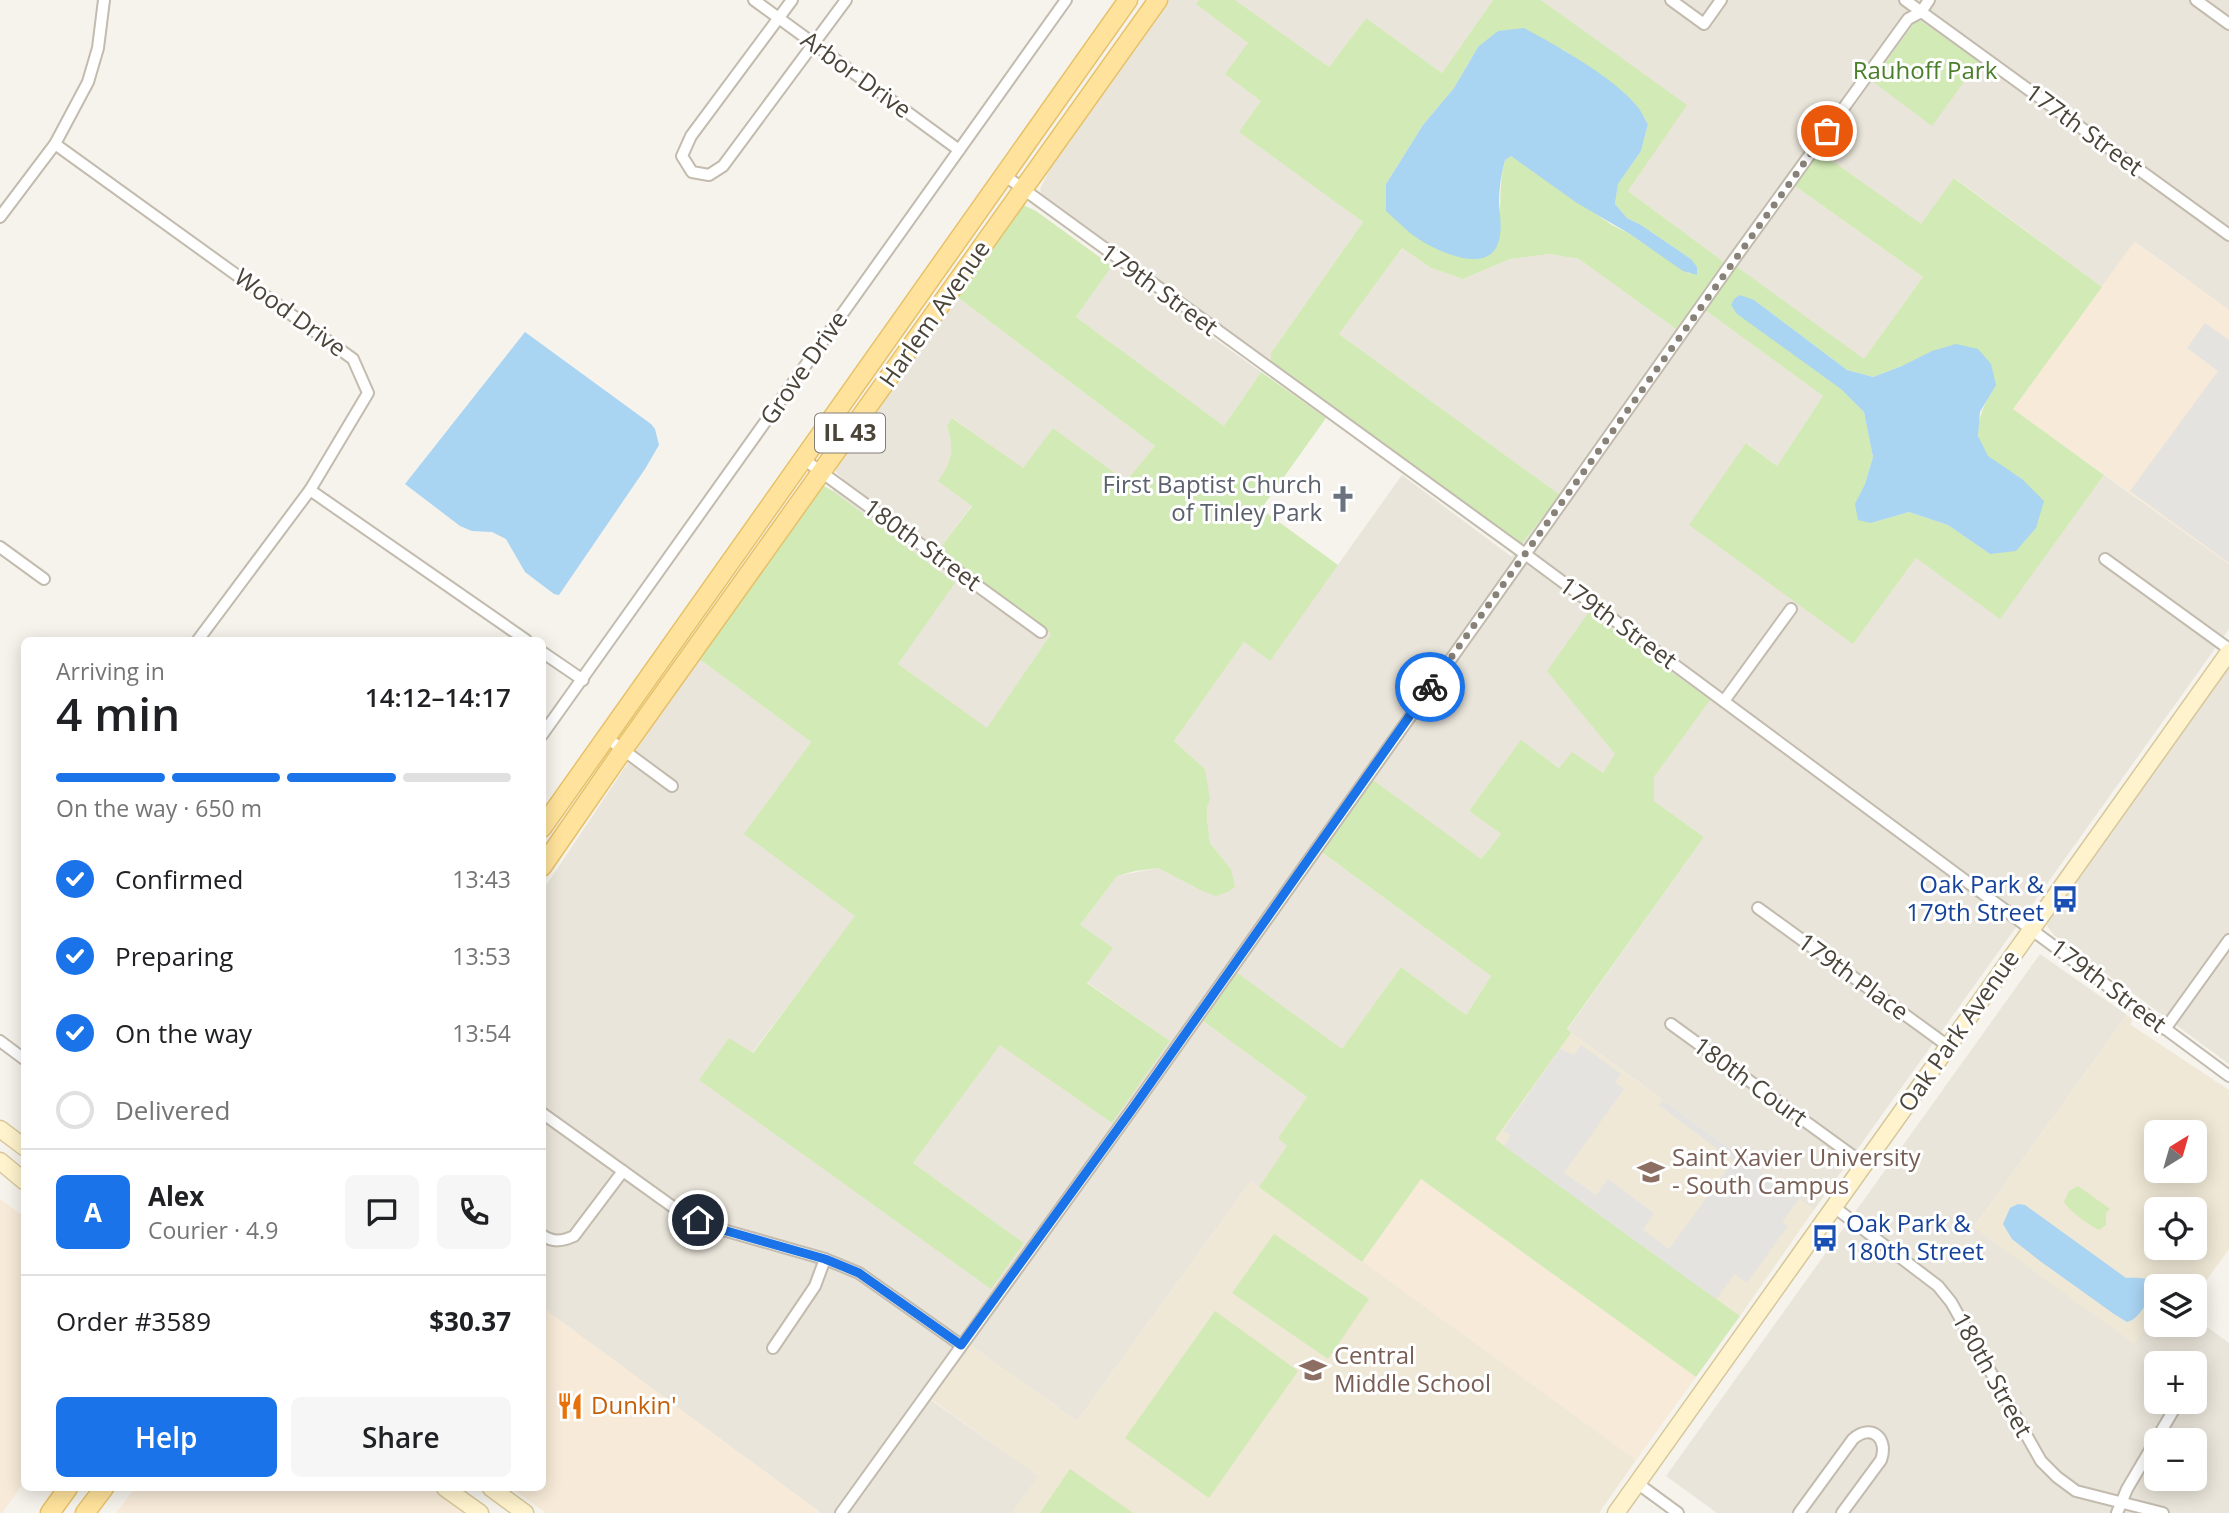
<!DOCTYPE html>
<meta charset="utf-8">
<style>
:root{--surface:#fff;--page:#f6f6f6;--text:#202124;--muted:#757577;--line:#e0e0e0;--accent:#1a73e8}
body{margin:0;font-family:"Open Sans",sans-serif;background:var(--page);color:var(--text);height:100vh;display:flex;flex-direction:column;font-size:26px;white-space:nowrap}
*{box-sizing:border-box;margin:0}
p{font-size:23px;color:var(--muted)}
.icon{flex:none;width:38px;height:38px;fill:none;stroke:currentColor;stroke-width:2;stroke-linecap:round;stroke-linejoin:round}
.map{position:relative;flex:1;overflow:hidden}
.panel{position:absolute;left:21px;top:637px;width:525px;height:854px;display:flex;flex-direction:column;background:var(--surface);border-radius:10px;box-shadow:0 4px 18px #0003}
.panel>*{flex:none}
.needle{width:46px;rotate:37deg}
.fabs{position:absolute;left:2144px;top:1120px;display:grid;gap:14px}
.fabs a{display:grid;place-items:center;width:63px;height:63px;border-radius:10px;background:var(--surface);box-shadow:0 4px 18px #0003;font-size:35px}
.pin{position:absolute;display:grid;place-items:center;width:60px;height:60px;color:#fff;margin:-30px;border:4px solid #fff;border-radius:50%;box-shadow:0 2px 7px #0007}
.courier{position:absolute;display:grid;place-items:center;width:70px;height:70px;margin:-35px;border:5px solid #1a73e8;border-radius:50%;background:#fff;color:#222;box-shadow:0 2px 9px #0007}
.headline em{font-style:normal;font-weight:600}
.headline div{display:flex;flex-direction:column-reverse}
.headline{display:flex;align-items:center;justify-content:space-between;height:119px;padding:0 35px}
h1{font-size:46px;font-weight:600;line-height:52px}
.bar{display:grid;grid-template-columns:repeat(4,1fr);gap:10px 7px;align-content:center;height:84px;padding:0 35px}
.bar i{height:9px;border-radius:5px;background:var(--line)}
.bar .active{background:var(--accent)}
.bar p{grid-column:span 4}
.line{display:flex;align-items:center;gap:18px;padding:0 35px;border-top:2px solid var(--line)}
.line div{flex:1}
.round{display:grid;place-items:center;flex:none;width:74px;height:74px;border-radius:10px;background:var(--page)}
ol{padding:0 35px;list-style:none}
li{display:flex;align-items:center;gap:21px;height:77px}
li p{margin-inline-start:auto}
li .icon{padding:7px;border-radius:50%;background:var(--accent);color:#fff;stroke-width:4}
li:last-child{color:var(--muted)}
li i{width:38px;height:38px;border:4px solid var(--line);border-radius:50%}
.cta{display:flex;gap:14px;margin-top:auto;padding:14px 35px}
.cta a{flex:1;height:80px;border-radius:10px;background:var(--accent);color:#fff;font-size:28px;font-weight:600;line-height:80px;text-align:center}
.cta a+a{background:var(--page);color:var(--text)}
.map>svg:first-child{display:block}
.residential{fill:#eae5da;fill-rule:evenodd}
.commercial{fill:#f7ead8}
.education{fill:#efe8d6;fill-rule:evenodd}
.green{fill:#d2eab5;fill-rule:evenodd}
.parking{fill:#e5e3e0}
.water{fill:#a9d4f2}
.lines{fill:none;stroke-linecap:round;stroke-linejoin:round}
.street-casing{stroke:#c2bbae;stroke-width:14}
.secondary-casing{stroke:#d6c79b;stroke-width:19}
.primary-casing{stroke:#e6c16a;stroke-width:21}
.street{stroke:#fff;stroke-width:10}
.secondary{stroke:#fff3cd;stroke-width:16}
.primary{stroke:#ffe39c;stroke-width:18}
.done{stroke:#878178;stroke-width:7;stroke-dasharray:0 12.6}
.route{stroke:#1a73e8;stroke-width:9}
.labels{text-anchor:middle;stroke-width:6;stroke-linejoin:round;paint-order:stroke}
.shield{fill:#fff;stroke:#817c74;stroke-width:2}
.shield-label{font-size:23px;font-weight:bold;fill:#4b4439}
.park-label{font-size:24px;fill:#4a7f2a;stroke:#fff}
.street-label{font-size:24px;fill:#4b4439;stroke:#fff}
.worship-label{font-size:24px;fill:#5b616d;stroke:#fff;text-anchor:end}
.transit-label{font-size:24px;fill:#164399;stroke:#fff;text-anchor:end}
.education-label{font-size:24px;fill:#785e54;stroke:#fff;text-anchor:start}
.food-label{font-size:24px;fill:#c56008;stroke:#fff;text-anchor:start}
</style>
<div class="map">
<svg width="2229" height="1513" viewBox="0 0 2229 1513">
<rect width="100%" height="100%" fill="#f6f3ec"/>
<g class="residential">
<path d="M 1166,0 L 1199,0 L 1197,4 L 1248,43 L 1261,101 L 1240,132 L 1363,222 L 1271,353 L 1271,361 L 1043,199 L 1040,189 L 1065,139 Z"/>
<path d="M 1235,0 L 1493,0 L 1442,73 L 1366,18 L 1329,67 Z"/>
<path d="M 1541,0 L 2229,0 L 2229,310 L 2135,242 L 2102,287 L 1955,178 L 1921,225 L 1820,152 L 1795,186 L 1923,277 L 1864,360 L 1736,266 L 1705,310 L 1823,396 L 1777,466 L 1747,443 L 1853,644 L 1916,558 L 2000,618 L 2104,475 L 2229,564 L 2229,629 L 1814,1210 L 1567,1030 L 1704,837 L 1654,801 L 1654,777 L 1709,700 L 1548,671 L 1616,754 L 1603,773 L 1560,768 L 1521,741 L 1469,811 L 1501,834 L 1481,859 L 1321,852 L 1491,976 L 1466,1015 L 1401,967 L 1342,1050 L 1237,974 L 1203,1021 L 1307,1097 L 1278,1138 L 1288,1146 L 1259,1187 L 1251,1181 L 1077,1421 L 967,1343 L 928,1398 L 1039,1476 L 1012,1513 L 821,1513 L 543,1308 L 543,890 L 698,658 L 811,742 L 745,834 L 856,916 L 752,1053 L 991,1288 L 1024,1243 L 913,1163 L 1000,1044 L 1112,1123 L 1170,1041 L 1087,982 L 1080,925 L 1117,876 L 1158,868 L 1202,891 L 1231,869 L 1210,843 L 1207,818 L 1205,769 L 1174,741 L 1244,642 L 1270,660 L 1402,475 L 1512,557 L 1560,495 L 1339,334 L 1402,248 L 1431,268 L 1463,279 L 1510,259 L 1549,254 L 1579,259 L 1676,329 L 1724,262 L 1628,191 L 1686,105 Z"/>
<path d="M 1112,266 L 1261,372 L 1224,426 L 1076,317 Z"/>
<path d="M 956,296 L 1155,446 L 1126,481 L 1053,428 L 1023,469 L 953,418 L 947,426 L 952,445 L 949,465 L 972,505 L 938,551 L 1051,634 L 987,729 L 898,664 L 954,583 L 833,491 L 842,478 L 836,472 L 835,463 Z"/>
<path d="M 2229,667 L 2229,1064 L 2054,935 L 2047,926 L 2048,921 Z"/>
<path d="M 2040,954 L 2127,1015 L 1974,1227 L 2134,1343 L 2156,1312 L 2156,1325 L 2194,1325 L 2195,1318 L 2229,1343 L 2229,1513 L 1717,1513 L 1666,1476 ZM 2156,1363 L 2194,1363 L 2194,1402 L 2156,1402 ZM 2156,1440 L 2194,1440 L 2194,1479 L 2156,1479 Z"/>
</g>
<g class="commercial">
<path d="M 2134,242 L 2229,310 L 2229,564 L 2013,409 Z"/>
<path d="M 1421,1179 L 1696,1377 L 1636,1460 L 1362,1262 Z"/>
<path d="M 0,1199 L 24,1217 L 24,1482 L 2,1513 L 0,1513 Z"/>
<path d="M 543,1308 L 749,1460 L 821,1513 L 546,1513 L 511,1488 L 542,1488 Z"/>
<path d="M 135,1488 L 431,1488 L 464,1513 L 116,1513 Z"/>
</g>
<g class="education">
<path d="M 2127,1015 L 2132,1019 L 2131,1025 L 2229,1090 L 2229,1249 L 2195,1296 L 2194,1286 L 2156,1286 L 2156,1312 L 2134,1344 L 1974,1227 ZM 2156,1132 L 2194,1132 L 2194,1171 L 2156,1171 ZM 2156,1209 L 2194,1209 L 2194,1248 L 2156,1248 Z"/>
<path d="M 1571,1033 L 1814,1210 L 1740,1316 L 1494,1139 Z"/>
<path d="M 1251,1181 L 1636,1460 L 1599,1513 L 1012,1513 L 1038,1476 L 928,1397 L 967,1343 L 1077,1421 Z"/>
</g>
<g class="green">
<path d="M 1199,0 L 1235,0 L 1329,67 L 1366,18 L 1442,73 L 1493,0 L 1541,0 L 1687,105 L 1628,191 L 1724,262 L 1676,329 L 1579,259 L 1549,254 L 1510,259 L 1463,279 L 1431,268 L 1402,248 L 1339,334 L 1560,495 L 1521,545 L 1271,361 L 1271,353 L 1363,222 L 1239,132 L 1261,101 L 1225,74 L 1248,43 L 1196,4 ZM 1478,47 L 1562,49 L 1611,82 L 1636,105 L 1648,124 L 1641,151 L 1618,184 L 1615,204 L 1627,218 L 1641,225 L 1691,259 L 1690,274 L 1630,234 L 1612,225 L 1511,156 L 1505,160 C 1497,188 1503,217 1497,246 L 1386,210 L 1386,184 L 1423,125 L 1454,88 Z"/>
<path d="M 1919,20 L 1979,61 L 1932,126 L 1872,81 L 1915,22 Z"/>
<path d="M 1820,152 L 1921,224 L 1954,178 L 2102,287 L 2013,409 L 2104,475 L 2000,619 L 1916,558 L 1853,644 L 1689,525 L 1746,443 L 1777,466 L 1823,396 L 1705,310 L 1736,266 L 1864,359 L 1923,277 L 1795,186 ZM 1754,300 L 1847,370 L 1873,377 L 1902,366 L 1995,385 C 1983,407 1967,435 1989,457 C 1998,465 2012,472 2022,479 L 1990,554 L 1948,525 L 1909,512 L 1871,523 L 1856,504 L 1865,484 L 1873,457 L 1864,412 Z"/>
<path d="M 1023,205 L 1036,211 L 1112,266 L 1076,317 L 1224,426 L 1261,372 L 1326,418 L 1261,509 L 1338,565 L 1270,661 L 1244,642 L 1174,741 L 1205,769 L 1210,800 L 1207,807 L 1207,818 L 1210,843 L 1231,869 L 1235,887 L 1228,892 L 1216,896 L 1202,891 L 1158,868 L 1135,871 L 1117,876 L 1080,925 L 1113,948 L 1087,983 L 1170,1041 L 1112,1123 L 1000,1045 L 913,1163 L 1024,1243 L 991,1289 L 699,1080 L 729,1038 L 753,1053 L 855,916 L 744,834 L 811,742 L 698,658 L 822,485 L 833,491 L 955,583 L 898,664 L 987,728 L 1051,634 L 938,551 L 972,506 L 938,481 C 953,460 954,450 947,426 L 952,418 L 1023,468 L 1053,428 L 1126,481 L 1155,446 L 956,296 L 1015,209 Z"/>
<path d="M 1589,612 L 1710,700 L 1654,777 L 1654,801 L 1704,837 L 1567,1029 L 1571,1033 L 1495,1139 L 1740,1316 L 1696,1377 L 1421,1179 L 1362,1262 L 1259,1187 L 1287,1146 L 1278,1138 L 1307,1097 L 1203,1021 L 1237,973 L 1342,1049 L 1401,967 L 1466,1015 L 1491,976 L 1320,851 L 1373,780 L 1481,859 L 1501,834 L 1469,811 L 1521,740 L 1559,768 L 1572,752 L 1603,773 L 1615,754 L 1547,671 Z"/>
<path d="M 2078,1186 L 2110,1209 L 2106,1213 L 2106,1225 L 2099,1230 C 2090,1226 2068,1210 2064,1202 L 2069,1191 Z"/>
<path d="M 1274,1234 L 1369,1299 L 1328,1359 L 1232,1293 Z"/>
<path d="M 1215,1311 L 1298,1371 L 1209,1498 L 1125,1438 Z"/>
<path d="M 1070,1469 L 1133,1513 L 1040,1513 Z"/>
</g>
<g class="parking">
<path d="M 2205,323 L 2229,340 L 2229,563 L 2130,491 L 2218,371 L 2187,348 Z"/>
<path d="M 1581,1045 L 1621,1074 L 1615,1082 L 1624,1089 L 1564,1173 L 1596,1195 L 1608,1179 L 1654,1213 L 1643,1230 L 1669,1249 L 1733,1161 L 1659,1105 L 1663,1100 L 1799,1199 L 1782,1222 L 1788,1226 L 1747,1283 L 1735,1274 L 1716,1299 L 1504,1146 L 1511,1135 L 1503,1131 L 1560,1049 L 1574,1055 Z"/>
</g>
<g class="water">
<path d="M 1524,28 C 1557,46 1612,76 1636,105 C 1641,110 1644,118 1648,124 L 1641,151 L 1618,184 L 1615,204 L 1627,218 L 1641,225 L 1691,259 L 1697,267 L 1697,275 L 1683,271 L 1630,234 L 1577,203 L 1511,156 L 1505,160 C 1501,174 1499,188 1499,203 C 1500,217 1503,233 1497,246 C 1483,276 1428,247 1410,233 C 1402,226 1394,218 1386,211 L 1386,184 L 1423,125 L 1454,88 L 1478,47 L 1498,31 Z"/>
<path d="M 1740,295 L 1754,300 L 1847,370 L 1873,377 L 1902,366 L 1932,351 L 1956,344 L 1978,349 L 1991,364 L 1996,385 L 1980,412 L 1978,436 L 1988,456 L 2022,479 L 2044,501 L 2036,528 L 2016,551 L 1990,554 L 1948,525 L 1909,512 L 1871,523 L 1858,520 L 1855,504 L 1865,484 L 1873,457 L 1864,412 L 1841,389 L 1737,314 L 1731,305 L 1734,299 Z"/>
<path d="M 525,332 L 651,424 L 655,429 L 659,445 L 645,469 L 559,595 L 554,594 L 525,572 L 506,539 L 492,532 L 472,531 L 460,526 L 405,484 Z"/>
<path d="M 2018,1204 L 2025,1205 L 2126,1278 C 2148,1277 2164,1279 2147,1303 C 2141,1311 2137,1319 2127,1322 L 2114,1314 L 2040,1261 L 2012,1239 L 2003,1224 L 2010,1208 Z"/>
</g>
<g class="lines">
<defs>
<g id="street">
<path d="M 754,0 L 959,150"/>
<path d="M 792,0 L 691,136 L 682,156 L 692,172 L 709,175 L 723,166 L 846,0"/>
<path d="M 1671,0 L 1704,24 L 1721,0"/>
<path d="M 1905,0 L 2229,235"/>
<path d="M 2196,0 L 2229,24"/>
<path d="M 55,144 L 353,359 L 368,393 L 310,490 L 198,640"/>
<path d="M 1004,175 L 1525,554 L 2229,1076"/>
<path d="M 0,217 L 55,144 L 88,82 L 98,48 L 104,0"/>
<path d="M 802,458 L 1041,632"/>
<path d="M 310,490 L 526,640"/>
<path d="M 0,547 L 44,579"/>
<path d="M 2105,559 L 2229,649"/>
<path d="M 542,652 L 583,680"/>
<path d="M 1724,701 L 1791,609"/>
<path d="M 542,735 L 1066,0"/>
<path d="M 607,738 L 672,786"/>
<path d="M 1758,908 L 1948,1046"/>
<path d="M 1671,1024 L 1864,1164"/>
<path d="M 2165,1029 L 2229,940"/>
<path d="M 0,1041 L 24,1059"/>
<path d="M 542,1113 L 680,1212 L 716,1228 L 825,1259 L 859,1273 L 961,1345"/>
<path d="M 1834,1207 L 1938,1286 L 1951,1302 L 2041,1461 L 2057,1477 L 2076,1491 L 2163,1513"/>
<path d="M 542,1235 C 553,1243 563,1241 574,1236 L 623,1171"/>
<path d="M 773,1348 L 815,1286 L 825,1259"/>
<path d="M 1637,1483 L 1678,1513"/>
<path d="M 841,1513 L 1133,1108 L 1730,265 L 1908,19 L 1921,12 L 1929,0"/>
<path d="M 1799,1513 L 1853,1439 C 1871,1423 1889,1438 1881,1460 L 1842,1513"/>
<path d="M 2117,1513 L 2127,1489 L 2176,1406"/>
</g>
<g id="secondary">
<path d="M 0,1129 L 24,1147"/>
<path d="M 0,1161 L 24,1181"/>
<path d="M 445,1488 L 480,1513"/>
<path d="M 491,1488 L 525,1513"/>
<path d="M 1616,1513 L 2229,652"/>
</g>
<g id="primary">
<path d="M 542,828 L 1128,0"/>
<path d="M 542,867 L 623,750 L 1158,0"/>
<path d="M 50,1513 L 68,1488"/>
<path d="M 85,1513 L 104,1488"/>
</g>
</defs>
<use href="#street" class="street-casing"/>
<use href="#secondary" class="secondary-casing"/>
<use href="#primary" class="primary-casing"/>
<use href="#street" class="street"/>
<use href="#secondary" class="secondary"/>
<use href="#primary" class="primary"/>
</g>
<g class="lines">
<path class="done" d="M 1430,687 L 1827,131"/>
<path class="route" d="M 698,1220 L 716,1228 L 825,1259 L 859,1273 L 961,1345 L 1133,1108 L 1430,687"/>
</g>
<defs>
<symbol id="church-bare" viewBox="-9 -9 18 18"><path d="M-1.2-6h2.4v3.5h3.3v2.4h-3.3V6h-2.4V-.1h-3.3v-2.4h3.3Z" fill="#6b7280" stroke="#fff" stroke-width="2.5" paint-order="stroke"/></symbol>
<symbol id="bus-bare" viewBox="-9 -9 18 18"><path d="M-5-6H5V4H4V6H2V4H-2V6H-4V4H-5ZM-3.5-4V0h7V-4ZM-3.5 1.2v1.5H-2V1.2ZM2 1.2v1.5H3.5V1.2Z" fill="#1a4fb4" stroke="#fff" stroke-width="2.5" paint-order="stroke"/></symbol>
<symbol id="university-bare" viewBox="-9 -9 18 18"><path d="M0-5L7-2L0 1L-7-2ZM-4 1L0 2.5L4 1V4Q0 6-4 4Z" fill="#8d6e63" stroke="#fff" stroke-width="2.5" paint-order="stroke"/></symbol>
<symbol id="school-bare" viewBox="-9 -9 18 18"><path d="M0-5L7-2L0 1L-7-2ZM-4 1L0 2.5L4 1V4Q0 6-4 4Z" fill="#8d6e63" stroke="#fff" stroke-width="2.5" paint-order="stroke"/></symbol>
<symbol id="restaurant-bare" viewBox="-9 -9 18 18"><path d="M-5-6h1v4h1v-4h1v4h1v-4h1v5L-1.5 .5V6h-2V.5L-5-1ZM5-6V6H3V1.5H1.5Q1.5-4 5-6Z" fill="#e8710a" stroke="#fff" stroke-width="2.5" paint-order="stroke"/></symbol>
</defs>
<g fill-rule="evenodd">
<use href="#church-bare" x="1324" y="480" width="38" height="38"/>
<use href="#bus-bare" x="2046" y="880" width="38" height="38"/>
<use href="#university-bare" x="1632" y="1153" width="38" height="38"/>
<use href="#bus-bare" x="1806" y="1219" width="38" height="38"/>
<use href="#school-bare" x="1294" y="1351" width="38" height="38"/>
<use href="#restaurant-bare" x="551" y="1387" width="38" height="38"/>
</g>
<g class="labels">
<rect class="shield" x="815" y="413.5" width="70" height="39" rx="5"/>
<g class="shield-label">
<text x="850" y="441">IL 43</text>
</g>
<g class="park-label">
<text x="1925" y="79">Rauhoff Park</text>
</g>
<g class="street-label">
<text transform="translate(856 75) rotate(36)" y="8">Arbor Drive</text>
<text transform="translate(2084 130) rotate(36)" y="8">177th Street</text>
<text transform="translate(1159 290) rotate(36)" y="8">179th Street</text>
<text transform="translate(290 313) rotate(36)" y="8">Wood Drive</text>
<text transform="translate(935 314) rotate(-55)" y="8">Harlem Avenue</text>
<text transform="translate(804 368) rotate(-55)" y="8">Grove Drive</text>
<text transform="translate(922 545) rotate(36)" y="8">180th Street</text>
<text transform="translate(1618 623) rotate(36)" y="8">179th Street</text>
<text transform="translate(1853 977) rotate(36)" y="8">179th Place</text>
<text transform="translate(2108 986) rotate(37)" y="8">179th Street</text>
<text transform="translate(1959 1031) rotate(-55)" y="8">Oak Park Avenue</text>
<text transform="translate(1750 1082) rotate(36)" y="8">180th Court</text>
<text transform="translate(1992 1375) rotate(61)" y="8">180th Street</text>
</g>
<g class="worship-label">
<text x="1322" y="493">First Baptist Church<tspan x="1322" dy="28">of Tinley Park</tspan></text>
</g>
<g class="transit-label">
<text x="2044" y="893">Oak Park &amp;<tspan x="2044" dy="28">179th Street</tspan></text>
<text x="1846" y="1232" text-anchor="start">Oak Park &amp;<tspan x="1846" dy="28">180th Street</tspan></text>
</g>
<g class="education-label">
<text x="1672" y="1166">Saint Xavier University<tspan x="1672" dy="28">- South Campus</tspan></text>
<text x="1334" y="1364">Central<tspan x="1334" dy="28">Middle School</tspan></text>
</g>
<g class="food-label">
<text x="591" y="1414">Dunkin'</text>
</g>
</g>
</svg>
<div class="fabs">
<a><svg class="needle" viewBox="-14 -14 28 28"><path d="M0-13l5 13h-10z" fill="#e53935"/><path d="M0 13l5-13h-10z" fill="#757577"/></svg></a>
<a><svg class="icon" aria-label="locate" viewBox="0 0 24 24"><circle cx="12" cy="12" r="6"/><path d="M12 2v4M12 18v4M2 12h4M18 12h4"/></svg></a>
<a><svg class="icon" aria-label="layers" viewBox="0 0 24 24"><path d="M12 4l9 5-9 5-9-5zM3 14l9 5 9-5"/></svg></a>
<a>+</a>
<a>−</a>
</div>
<div class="pin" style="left:1827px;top:131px;background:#ea580c"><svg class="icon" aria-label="bag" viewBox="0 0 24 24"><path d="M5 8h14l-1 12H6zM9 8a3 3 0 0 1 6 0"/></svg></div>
<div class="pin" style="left:698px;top:1220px;background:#1f2937"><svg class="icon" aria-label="home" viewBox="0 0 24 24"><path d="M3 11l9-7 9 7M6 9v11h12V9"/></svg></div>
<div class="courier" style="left:1430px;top:687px"><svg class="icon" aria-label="bike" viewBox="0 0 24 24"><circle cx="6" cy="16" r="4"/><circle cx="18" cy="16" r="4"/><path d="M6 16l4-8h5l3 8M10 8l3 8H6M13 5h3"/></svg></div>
<section class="panel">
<div class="headline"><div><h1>4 min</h1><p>Arriving in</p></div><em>14:12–14:17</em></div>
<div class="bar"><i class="active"></i><i class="active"></i><i class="active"></i><i></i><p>On the way · 650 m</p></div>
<ol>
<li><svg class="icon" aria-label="check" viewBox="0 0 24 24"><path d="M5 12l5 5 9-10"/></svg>Confirmed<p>13:43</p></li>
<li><svg class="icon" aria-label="check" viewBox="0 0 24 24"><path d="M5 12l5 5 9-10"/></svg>Preparing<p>13:53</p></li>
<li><svg class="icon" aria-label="check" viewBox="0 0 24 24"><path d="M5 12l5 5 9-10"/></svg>On the way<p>13:54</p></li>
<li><i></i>Delivered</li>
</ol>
<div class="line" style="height:126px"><b class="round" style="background:var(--accent);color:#fff">A</b><div><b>Alex</b><p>Courier · 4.9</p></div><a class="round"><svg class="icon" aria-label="chat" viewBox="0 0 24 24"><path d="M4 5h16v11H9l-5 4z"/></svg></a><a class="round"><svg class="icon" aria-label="phone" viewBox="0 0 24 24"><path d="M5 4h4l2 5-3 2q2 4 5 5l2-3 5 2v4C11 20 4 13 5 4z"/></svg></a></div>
<div class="line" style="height:91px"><div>Order #3589</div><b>$30.37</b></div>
<div class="cta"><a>Help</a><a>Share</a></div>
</section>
</div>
